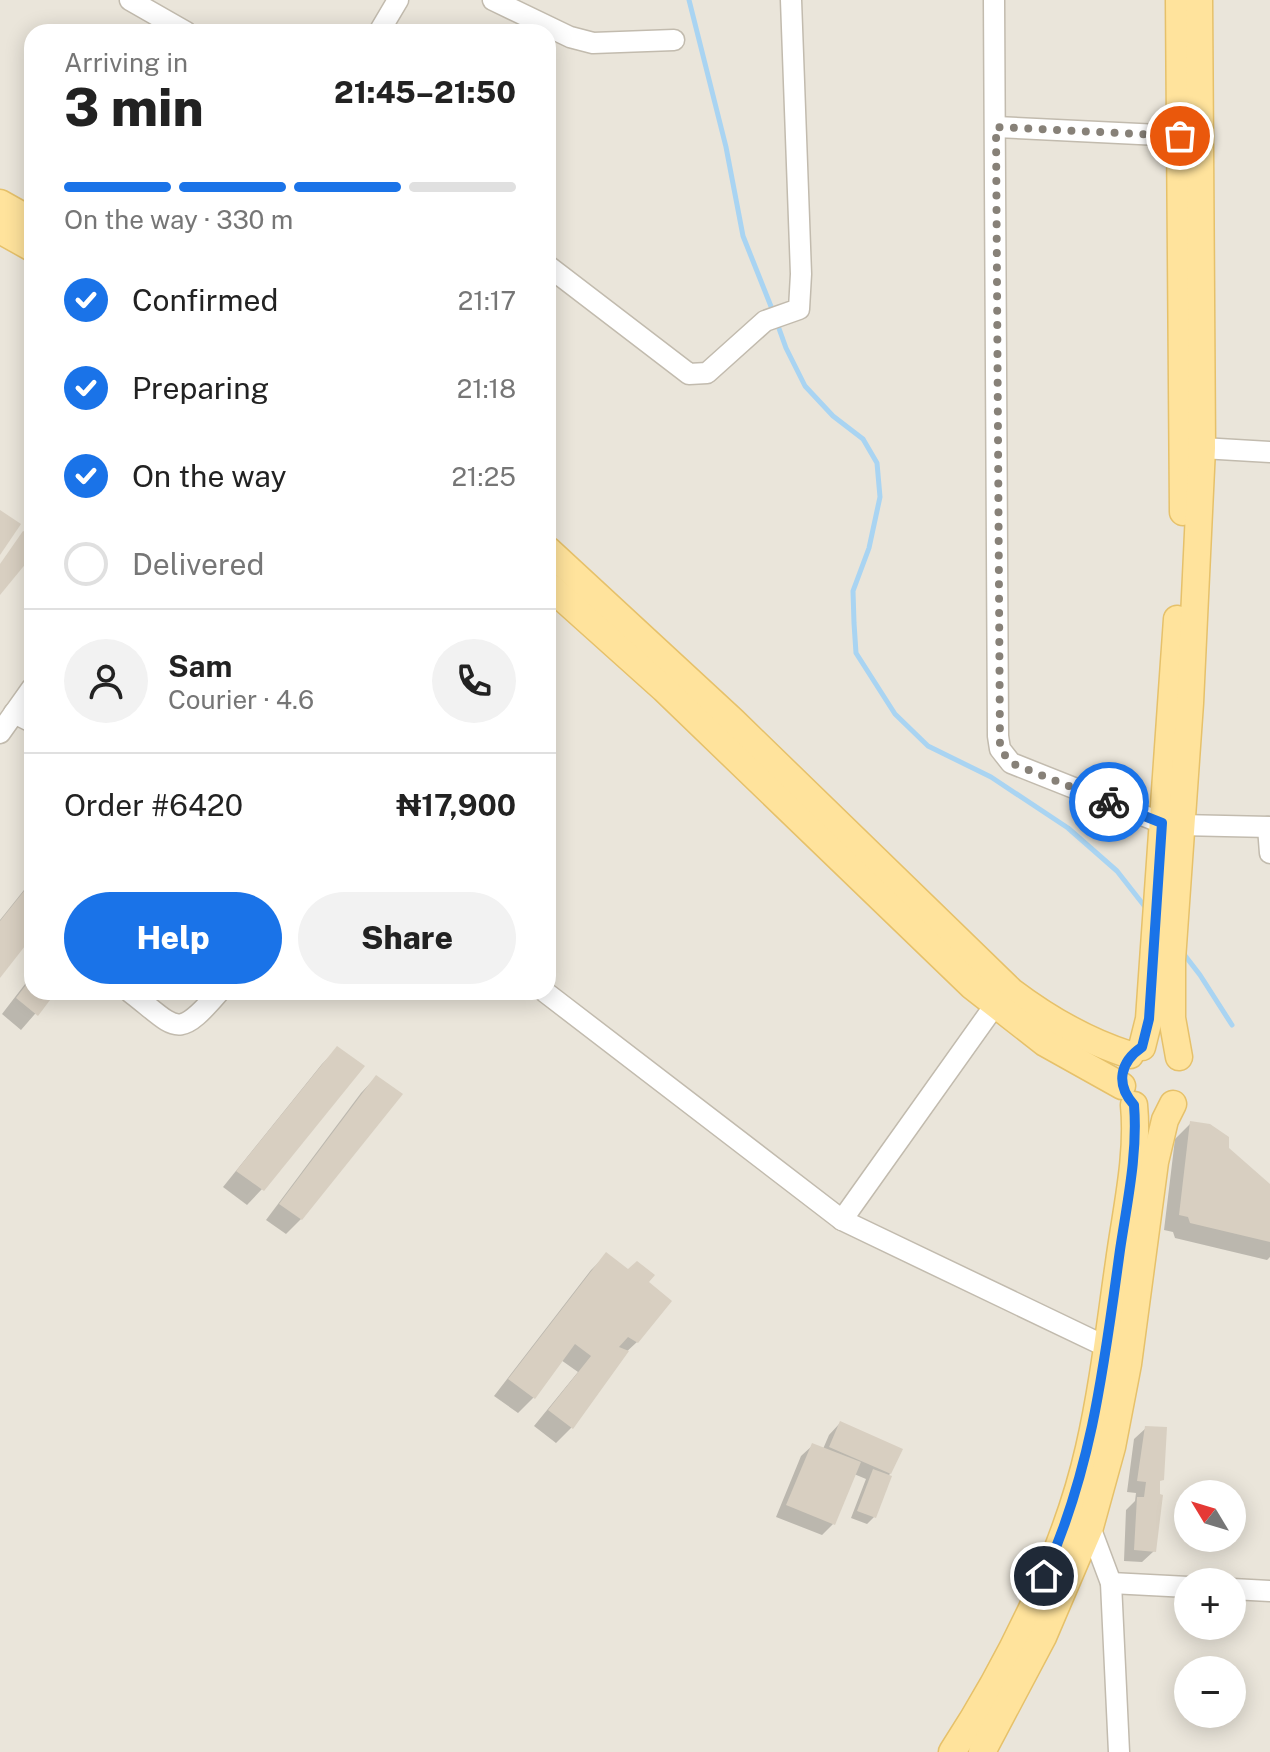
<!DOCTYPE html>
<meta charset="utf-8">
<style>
:root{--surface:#fff;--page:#f2f2f2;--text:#222;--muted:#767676;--line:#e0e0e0;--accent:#1a73e8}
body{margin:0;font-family:"Public Sans",sans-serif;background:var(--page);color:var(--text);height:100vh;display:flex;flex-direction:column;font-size:30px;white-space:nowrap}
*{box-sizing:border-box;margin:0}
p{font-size:26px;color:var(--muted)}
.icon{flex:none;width:44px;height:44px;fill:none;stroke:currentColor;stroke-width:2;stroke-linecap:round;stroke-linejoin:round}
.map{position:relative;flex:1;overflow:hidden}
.sheet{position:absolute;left:24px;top:24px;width:532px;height:976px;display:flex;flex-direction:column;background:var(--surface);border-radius:24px;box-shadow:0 4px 20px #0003}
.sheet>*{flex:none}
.needle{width:52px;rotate:308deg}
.buttons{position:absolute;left:1174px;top:1480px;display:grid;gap:16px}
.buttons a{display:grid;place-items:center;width:72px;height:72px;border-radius:50%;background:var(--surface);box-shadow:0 4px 20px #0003;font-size:40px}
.pin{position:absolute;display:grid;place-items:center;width:68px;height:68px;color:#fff;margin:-34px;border:4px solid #fff;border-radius:50%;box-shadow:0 2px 8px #0007}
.courier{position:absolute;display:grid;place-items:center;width:80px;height:80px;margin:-40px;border:6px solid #1a73e8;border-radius:50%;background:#fff;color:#222;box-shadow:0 2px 10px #0007}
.headline em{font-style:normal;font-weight:800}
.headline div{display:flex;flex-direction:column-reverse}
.headline{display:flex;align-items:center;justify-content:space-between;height:136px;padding:0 40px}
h1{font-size:52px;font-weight:800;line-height:60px}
.bar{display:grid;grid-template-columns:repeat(4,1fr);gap:12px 8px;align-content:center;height:96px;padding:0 40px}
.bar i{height:10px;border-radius:6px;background:var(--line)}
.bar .on{background:var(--accent)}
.bar p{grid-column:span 4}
.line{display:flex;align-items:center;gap:20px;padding:0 40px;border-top:2px solid var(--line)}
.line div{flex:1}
.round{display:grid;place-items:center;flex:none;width:84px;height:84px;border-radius:42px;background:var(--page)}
ol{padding:0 40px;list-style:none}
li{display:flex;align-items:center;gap:24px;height:88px}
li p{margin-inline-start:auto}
li .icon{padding:8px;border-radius:50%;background:var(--accent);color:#fff;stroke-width:4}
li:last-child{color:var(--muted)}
li i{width:44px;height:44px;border:4px solid var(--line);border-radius:50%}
.action{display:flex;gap:16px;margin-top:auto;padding:16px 40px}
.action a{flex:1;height:92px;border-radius:48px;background:var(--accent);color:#fff;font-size:32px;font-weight:800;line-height:92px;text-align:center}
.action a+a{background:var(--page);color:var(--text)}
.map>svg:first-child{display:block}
.residential{fill:#eae5da;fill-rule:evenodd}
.shadow{fill:#0003}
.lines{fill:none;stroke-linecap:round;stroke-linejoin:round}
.stream{stroke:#a9d4f2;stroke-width:5}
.building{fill:#d8cfc1}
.minor-casing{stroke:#c2bbae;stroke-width:23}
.major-casing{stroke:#e6c16a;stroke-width:29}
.minor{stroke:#fff;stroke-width:20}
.major{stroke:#ffe39c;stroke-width:26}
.done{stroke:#878178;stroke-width:8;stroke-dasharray:0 14.4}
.route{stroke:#1a73e8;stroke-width:10}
</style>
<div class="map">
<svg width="1270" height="1752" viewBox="0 0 1270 1752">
<rect width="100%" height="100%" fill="#f6f3ec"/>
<path class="residential" d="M 0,0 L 1270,0 L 1270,1752 L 0,1752 ZM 32,32 L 548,32 L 548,992 L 32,992 ZM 1188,1494 L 1232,1494 L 1232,1538 L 1188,1538 ZM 1188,1582 L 1232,1582 L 1232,1626 L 1188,1626 ZM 1188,1670 L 1232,1670 L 1232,1714 L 1188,1714 Z"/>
<g class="shadow">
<path d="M 32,880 L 32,934 L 0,975 L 0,920 Z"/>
<path d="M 32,975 L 32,992 L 54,992 L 21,1030 L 2,1014 Z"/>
<path d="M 337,1049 L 262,1189 L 247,1205 L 223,1187 L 322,1064 Z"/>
<path d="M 376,1077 L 301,1219 L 286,1234 L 266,1220 L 361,1093 Z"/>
<path d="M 1190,1124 L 1227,1149 L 1270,1186 L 1270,1257 L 1267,1260 L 1175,1238 L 1173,1232 L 1164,1230 L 1175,1139 Z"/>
<path d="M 606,1255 L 647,1283 L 637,1342 L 623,1355 L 571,1428 L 556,1443 L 534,1426 L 578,1372 L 561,1360 L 533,1398 L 518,1413 L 494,1396 L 591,1270 Z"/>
<path d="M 840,1423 L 890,1473 L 874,1517 L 867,1524 L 851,1518 L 866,1479 L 854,1474 L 833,1524 L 822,1535 L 776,1517 L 801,1456 L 813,1445 L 823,1449 L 829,1435 Z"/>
<path d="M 1146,1428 L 1158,1483 L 1154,1551 L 1142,1562 L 1124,1561 L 1126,1510 L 1135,1501 L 1136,1493 L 1127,1492 L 1134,1439 Z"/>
</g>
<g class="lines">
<g class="stream">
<path d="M 689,0 L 726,147 L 743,236 L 774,314"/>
<path d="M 777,323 L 786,348 L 805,386 L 833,416 L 863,439 L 877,463 L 880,497 L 869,548 L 853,591 L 854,623 L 856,653 L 895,714 L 928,746 L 991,777 L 1068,828 L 1117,871 L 1146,908"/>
<path d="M 1183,953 L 1200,975 L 1232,1025"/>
</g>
</g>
<g class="building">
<path d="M 0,510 L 21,524 L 0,555 Z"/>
<path d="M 23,531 L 32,535 L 32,556 L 0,595 L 0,564 Z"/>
<path d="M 32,881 L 32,937 L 0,978 L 0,921 Z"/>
<path d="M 32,977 L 32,992 L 56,992 L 38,1016 L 16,998 Z"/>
<path d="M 337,1046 L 365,1066 L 264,1191 L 236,1171 Z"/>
<path d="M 376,1075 L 403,1094 L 302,1220 L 279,1204 Z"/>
<path d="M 1190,1121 L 1210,1124 L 1229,1137 L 1229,1148 L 1270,1184 L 1270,1242 L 1190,1223 L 1188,1217 L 1179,1215 Z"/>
<path d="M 606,1252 L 628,1269 L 637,1261 L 655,1275 L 649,1282 L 672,1301 L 638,1343 L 628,1337 L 619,1347 L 629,1351 L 573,1429 L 548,1410 L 591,1356 L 575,1344 L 535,1399 L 508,1379 Z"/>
<path d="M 840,1421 L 903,1449 L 891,1474 L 829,1447 Z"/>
<path d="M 1145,1426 L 1167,1427 L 1164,1480 L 1160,1481 L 1160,1494 L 1163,1495 L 1156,1552 L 1134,1550 L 1137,1497 L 1144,1497 L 1146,1482 L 1137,1481 Z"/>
<path d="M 812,1443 L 861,1462 L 835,1525 L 786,1505 Z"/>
<path d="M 873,1469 L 892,1476 L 876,1518 L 857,1511 Z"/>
</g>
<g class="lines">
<defs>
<g id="minor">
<path d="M 130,0 L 186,32"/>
<path d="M 493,0 L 570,37 L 593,43 L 674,40"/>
<path d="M 994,0 L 998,736 L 1000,749 L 1011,763 L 1162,823"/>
<path d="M 379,32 L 398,0"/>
<path d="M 996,127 L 1180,136"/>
<path d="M 548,266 L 689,374 L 707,373 L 765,321 L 799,309 L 801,274 L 791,0"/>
<path d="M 1202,448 L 1270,452"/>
<path d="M 14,713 L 32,722"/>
<path d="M 0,733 L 32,688"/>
<path d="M 1180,825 L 1270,827"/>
<path d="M 1268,827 L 1270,853"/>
<path d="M 130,992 C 177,1028 176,1042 219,992"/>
<path d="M 545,992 L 842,1220 L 1107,1347"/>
<path d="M 842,1220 L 995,1005"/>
<path d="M 1090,1527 L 1111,1583 L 1119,1752"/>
<path d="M 1111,1583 L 1188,1587"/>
<path d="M 1232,1589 L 1270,1591"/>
</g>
<g id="major">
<path d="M 1179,0 L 1183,512"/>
<path d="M 0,203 L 32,221"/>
<path d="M 0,230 L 32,248"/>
<path d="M 548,550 L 733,721 L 1011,991 C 1048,1019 1086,1041 1130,1055"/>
<path d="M 548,585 L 664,689 L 972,986 L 1045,1043 L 1122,1086"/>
<path d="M 1142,1047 L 1149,1019 L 1177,619"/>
<path d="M 1179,1057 L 1172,1018 L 1172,960 L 1190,703 L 1202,448 L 1199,0"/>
<path d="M 952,1752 C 1009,1665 1066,1550 1089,1448 C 1103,1387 1110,1324 1119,1262 C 1126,1210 1139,1156 1134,1105"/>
<path d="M 982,1752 L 1043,1637 L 1090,1527 L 1112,1447 L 1128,1364 L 1155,1162 L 1165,1120 L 1173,1104"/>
</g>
</defs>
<use href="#minor" class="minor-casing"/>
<use href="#major" class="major-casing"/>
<use href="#minor" class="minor"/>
<use href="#major" class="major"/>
</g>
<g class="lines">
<path class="done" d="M 1109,802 L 1011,763 L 1000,749 L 996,127 L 1180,136"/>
<path class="route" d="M 1044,1576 C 1092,1469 1104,1366 1120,1250 C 1127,1203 1138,1153 1134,1105 C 1115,1084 1120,1062 1142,1047 L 1149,1019 L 1162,823 L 1109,802"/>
</g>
</svg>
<div class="buttons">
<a><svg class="needle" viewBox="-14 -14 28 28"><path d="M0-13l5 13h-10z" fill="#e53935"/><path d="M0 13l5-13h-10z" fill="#767676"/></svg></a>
<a>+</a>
<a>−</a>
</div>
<div class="pin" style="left:1180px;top:136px;background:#ea580c"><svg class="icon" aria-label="bag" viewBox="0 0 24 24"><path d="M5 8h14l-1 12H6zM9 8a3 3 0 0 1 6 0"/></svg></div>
<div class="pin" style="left:1044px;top:1576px;background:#1f2937"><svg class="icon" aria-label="home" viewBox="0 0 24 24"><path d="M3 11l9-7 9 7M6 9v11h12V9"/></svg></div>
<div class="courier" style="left:1109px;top:802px"><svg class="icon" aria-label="bike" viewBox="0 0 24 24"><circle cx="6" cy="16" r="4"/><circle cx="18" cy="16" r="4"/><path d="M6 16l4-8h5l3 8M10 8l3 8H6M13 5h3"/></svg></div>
<section class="sheet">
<div class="headline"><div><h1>3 min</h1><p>Arriving in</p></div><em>21:45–21:50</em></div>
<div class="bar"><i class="on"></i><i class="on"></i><i class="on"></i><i></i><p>On the way · 330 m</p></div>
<ol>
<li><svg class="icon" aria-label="check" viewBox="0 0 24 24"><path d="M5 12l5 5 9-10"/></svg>Confirmed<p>21:17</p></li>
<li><svg class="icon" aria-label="check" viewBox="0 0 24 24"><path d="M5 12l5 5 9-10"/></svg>Preparing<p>21:18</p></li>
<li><svg class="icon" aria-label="check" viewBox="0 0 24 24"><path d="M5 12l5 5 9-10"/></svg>On the way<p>21:25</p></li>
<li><i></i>Delivered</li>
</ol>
<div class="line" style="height:144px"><a class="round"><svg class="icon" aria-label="person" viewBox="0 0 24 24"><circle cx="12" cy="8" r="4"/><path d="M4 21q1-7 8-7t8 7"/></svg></a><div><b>Sam</b><p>Courier · 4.6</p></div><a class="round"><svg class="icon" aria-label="phone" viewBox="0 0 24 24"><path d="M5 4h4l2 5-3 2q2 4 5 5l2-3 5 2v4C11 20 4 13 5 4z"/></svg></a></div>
<div class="line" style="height:104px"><div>Order #6420</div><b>₦17,900</b></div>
<div class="action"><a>Help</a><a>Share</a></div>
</section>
</div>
